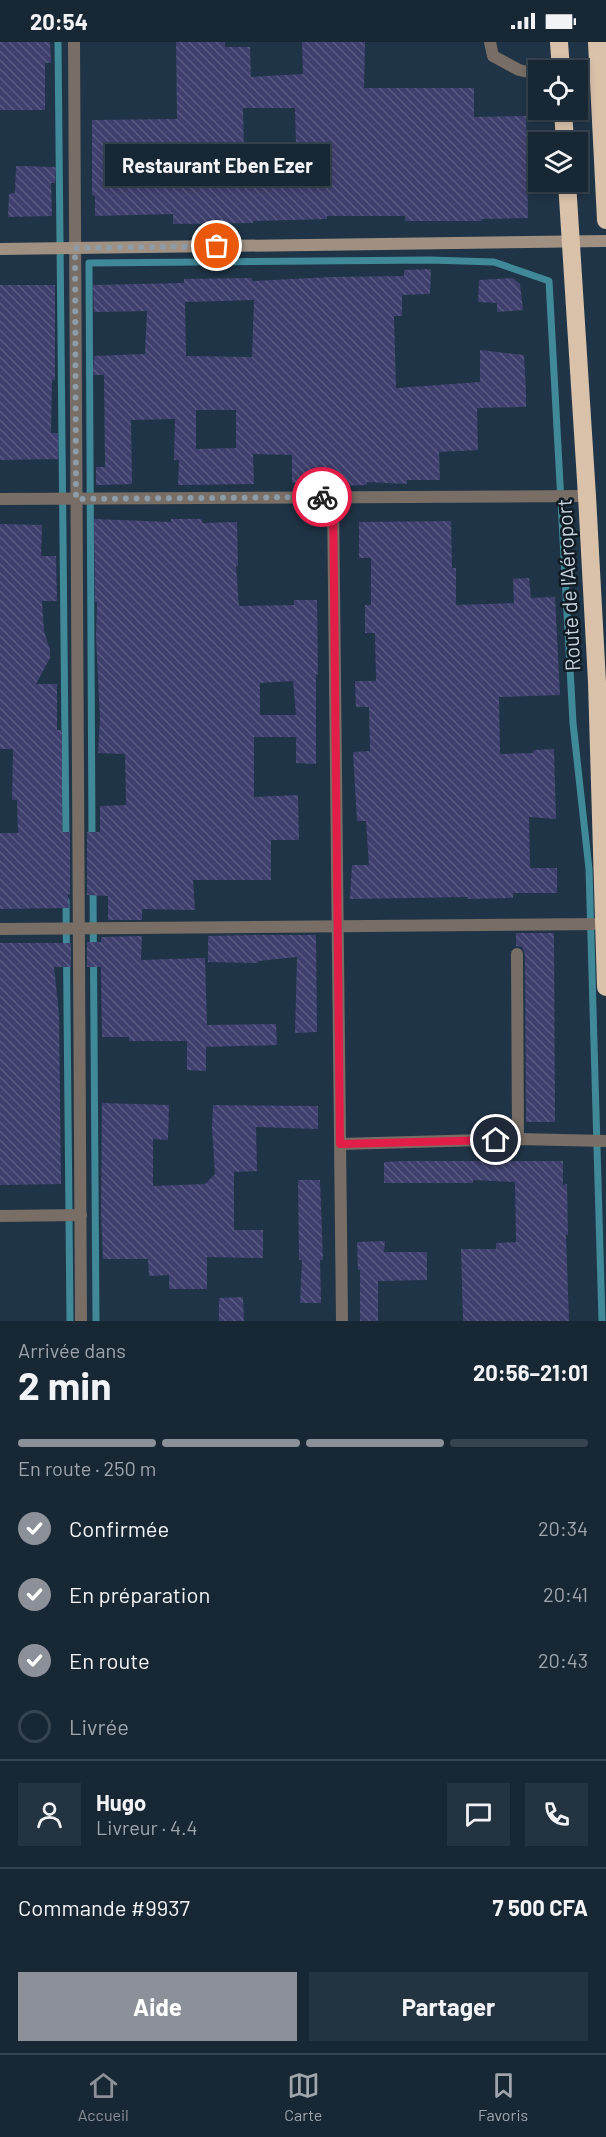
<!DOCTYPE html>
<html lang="fr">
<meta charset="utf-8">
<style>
:root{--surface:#172734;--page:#243340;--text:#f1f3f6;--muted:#9ea5ac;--line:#36444f;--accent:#8c9099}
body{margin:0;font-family:Barlow,sans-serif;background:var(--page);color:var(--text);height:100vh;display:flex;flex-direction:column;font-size:22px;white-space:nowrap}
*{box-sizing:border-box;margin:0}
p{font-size:20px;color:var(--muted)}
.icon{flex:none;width:33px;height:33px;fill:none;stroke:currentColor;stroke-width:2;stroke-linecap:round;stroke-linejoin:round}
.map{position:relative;height:1279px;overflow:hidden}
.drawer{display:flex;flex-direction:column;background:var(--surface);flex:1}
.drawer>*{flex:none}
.fabs{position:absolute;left:528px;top:18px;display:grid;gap:12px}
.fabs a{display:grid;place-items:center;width:60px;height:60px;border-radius:0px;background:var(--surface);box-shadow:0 3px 9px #0003,0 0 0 2px var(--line);font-size:30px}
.pin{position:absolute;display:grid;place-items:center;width:51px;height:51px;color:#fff;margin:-26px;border:3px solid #fff;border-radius:50%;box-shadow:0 2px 6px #0007}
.courier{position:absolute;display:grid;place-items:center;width:60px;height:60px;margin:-30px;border:4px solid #e11d48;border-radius:50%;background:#fff;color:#222;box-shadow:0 2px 8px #0007}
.bubble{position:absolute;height:42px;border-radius:0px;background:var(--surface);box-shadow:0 3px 9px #0003,0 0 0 2px var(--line);font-size:20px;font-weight:700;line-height:42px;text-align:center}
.headline em{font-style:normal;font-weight:700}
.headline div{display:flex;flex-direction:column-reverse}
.headline{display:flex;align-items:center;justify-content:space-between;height:102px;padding:0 18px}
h1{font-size:39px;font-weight:700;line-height:45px}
.bar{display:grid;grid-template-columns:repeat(4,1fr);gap:9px 6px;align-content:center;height:72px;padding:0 18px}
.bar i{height:8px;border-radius:4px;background:var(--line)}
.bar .selected{background:var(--accent)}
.bar p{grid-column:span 4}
.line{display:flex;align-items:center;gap:15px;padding:0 18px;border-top:2px solid var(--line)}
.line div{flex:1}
.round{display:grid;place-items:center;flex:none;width:63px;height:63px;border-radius:0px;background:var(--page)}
ol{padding:0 18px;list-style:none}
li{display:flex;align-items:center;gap:18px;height:66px}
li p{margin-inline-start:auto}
li .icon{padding:6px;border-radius:50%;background:var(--accent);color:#fff;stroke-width:4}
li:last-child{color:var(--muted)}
li i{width:33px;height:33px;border:3px solid var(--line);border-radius:50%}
.action{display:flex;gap:12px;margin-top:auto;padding:12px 18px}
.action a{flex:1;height:69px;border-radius:0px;background:var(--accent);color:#fff;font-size:24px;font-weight:700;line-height:69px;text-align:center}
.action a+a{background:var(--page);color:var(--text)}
.status{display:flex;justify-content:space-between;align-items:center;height:42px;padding:0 30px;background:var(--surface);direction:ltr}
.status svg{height:16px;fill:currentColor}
.tab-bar{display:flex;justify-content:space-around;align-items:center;height:84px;border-top:2px solid var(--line);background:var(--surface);font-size:16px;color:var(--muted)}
.tab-bar a{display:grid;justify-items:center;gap:3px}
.tab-bar .selected{color:var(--accent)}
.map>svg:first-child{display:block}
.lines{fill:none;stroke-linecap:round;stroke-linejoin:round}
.stream{stroke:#3f8998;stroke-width:7}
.building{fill:url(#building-back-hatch);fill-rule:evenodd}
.lane{stroke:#786e65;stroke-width:12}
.street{stroke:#786e65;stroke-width:12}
.secondary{stroke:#9f9081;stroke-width:12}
.highway{stroke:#d9c1aa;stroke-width:18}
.done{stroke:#8c9ca9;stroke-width:6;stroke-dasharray:0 10.8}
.route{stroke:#e11d48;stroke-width:8}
.labels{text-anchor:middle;stroke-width:5;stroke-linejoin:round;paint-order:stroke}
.street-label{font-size:21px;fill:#c7d4df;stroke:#111b23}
</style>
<div class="status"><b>20:54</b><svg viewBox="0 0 49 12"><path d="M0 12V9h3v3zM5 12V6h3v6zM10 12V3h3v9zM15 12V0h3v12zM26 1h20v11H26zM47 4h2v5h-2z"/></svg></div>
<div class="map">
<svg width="606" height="1279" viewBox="0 0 606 1279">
<defs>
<pattern id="building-back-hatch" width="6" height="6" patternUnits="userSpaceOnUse" patternTransform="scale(1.5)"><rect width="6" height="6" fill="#3f406e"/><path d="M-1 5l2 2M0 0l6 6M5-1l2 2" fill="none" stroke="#595b82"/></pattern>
</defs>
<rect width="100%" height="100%" fill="#1f3446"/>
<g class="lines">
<g class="stream">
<path d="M 58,0 L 66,796"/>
<path d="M 92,796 L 89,221 L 430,218 L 494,220 L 549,239 L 573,681 L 589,827 L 602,1279"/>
<path d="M 93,847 L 96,1279"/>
<path d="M 66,859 L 70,1279"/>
</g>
</g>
<g class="building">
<path d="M 0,0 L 50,0 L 51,21 L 45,21 L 45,68 L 0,68 Z"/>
<path d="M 176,0 L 225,0 L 225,5 L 250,5 L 251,35 L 303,32 L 302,0 L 365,0 L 364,46 L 474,46 L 474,75 L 526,74 L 528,176 L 481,177 L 482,179 L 405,179 L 405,174 L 327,174 L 327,177 L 253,179 L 253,181 L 173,182 L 173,172 L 95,174 L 95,154 L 92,153 L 92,78 L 177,77 ZM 245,66 L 295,66 L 296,101 L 329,100 L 329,143 L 245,145 L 243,67 Z"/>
<path d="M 16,124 L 56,125 L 55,141 L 51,141 L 52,174 L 8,175 L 9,152 L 15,151 Z"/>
<path d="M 431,227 L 430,252 L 402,253 L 402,274 L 394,274 L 396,346 L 480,340 L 480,308 L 524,313 L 526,351 L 526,365 L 477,366 L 478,408 L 439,410 L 440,438 L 407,438 L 407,442 L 367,440 L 367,443 L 331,444 L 330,441 L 292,441 L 292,413 L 253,412 L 254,442 L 178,443 L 179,418 L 174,418 L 175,377 L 131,378 L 132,442 L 96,443 L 96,425 L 105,425 L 104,333 L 93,333 L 94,314 L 145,312 L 147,269 L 94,270 L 93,243 L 184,241 L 184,237 L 252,236 L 252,239 L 331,235 L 404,234 L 404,228 ZM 254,258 L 252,315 L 186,314 L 185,260 ZM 196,368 L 236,368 L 236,406 L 196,407 Z"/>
<path d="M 513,236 L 520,242 L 523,268 L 497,270 L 497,261 L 478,260 L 479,238 Z"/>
<path d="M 0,243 L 55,243 L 55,338 L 52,338 L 51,391 L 58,391 L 58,417 L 0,418 Z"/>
<path d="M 94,477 L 171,480 L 171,477 L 202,477 L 202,481 L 237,480 L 238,524 L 236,524 L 239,564 L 294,563 L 294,558 L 317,558 L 318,633 L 316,632 L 316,722 L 296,721 L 296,695 L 254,695 L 254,755 L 298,753 L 299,798 L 271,798 L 271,838 L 193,838 L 195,868 L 142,867 L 142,878 L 108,878 L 108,854 L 87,853 L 87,790 L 100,790 L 100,764 L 126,763 L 125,712 L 98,711 L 100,677 L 96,595 L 97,560 L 95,560 ZM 293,639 L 296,673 L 260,673 L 260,641 Z"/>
<path d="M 451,479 L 452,526 L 456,526 L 456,563 L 514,561 L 513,537 L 529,536 L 531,556 L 555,555 L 560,653 L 499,655 L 500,712 L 533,711 L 534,708 L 554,707 L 556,777 L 529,775 L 530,826 L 557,826 L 557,851 L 513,851 L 513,856 L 468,857 L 468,855 L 350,857 L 352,823 L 369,823 L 366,779 L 357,779 L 353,710 L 370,709 L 369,665 L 356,665 L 355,639 L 376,639 L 375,591 L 365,591 L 365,563 L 371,563 L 371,516 L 359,516 L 359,480 Z"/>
<path d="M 0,482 L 42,483 L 41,514 L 56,514 L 57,559 L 42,559 L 44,589 L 50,608 L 50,616 L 36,642 L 57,642 L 57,688 L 62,688 L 62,790 L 70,790 L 70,852 L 68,852 L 69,866 L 0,867 L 0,791 L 18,791 L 17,758 L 12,758 L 13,707 L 0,707 Z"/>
<path d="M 516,891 L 554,891 L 555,1080 L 526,1080 L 525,912 L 522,905 L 516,904 Z"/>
<path d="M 258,893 L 316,893 L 317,990 L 295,991 L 297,915 L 258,919 L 258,921 L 208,920 L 208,894 Z"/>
<path d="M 142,894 L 141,918 L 205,916 L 207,983 L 276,982 L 277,1003 L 206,1005 L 206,1029 L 187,1028 L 187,999 L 129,999 L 129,995 L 102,995 L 101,925 L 87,925 L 87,900 L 101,900 L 101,895 Z"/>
<path d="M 0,901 L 71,901 L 71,925 L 54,925 L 59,972 L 61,1142 L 0,1143 Z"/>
<path d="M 102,1061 L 169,1063 L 168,1098 L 153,1097 L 153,1144 L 205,1142 L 215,1132 L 212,1086 L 213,1063 L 318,1064 L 318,1087 L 256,1085 L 257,1129 L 234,1130 L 234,1188 L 263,1188 L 263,1216 L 207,1215 L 207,1247 L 169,1247 L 169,1233 L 149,1234 L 148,1217 L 103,1217 L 101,1169 Z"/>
<path d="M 407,1119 L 563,1119 L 563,1143 L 567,1142 L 568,1193 L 566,1193 L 569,1279 L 463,1279 L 461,1207 L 496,1207 L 496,1201 L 516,1200 L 515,1140 L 473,1138 L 473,1141 L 384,1141 L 384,1120 Z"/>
<path d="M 298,1138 L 320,1138 L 323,1218 L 320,1218 L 321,1261 L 300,1261 L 302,1218 L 299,1218 Z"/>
<path d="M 385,1199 L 384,1210 L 427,1210 L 427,1238 L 378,1239 L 378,1279 L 360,1279 L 360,1228 L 358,1228 L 357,1200 Z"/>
<path d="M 243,1255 L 244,1279 L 219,1279 L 219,1256 Z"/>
</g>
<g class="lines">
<g class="lane">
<path d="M 490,0 L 493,14 L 519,28 L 538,32"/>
<path d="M 517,912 L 518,1097"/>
</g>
<g class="street">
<path d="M 74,0 L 81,1279"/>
<path d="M 333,455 L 342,1279"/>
<path d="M 0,457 L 587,454"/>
<path d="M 0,887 L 604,882"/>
<path d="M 340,1102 L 518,1097 L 606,1099"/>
<path d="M 0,1174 L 81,1173"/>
</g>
<path class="secondary" d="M 0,207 L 606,199"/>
<g class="highway">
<path d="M 559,0 L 561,28"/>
<path d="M 597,0 L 606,178"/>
<path d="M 563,68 L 565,100"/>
<path d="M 567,140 L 587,454 L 597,640 L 606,945"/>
</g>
</g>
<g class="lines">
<path class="done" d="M 217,204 L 75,206 L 76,457 L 322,455"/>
<path class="route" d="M 322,455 L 333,455 L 340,1102 L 496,1098"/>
</g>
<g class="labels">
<g class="street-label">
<text transform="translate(569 543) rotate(-93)" y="7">Route de l'Aéroport</text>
</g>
</g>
</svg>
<div class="fabs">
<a><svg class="icon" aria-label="locate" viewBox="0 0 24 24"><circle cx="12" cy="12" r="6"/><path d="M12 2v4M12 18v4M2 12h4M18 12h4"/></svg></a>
<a><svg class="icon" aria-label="layers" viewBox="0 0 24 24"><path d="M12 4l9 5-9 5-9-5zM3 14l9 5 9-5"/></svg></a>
</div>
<div class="pin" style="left:217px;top:204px;background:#ea580c"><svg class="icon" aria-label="bag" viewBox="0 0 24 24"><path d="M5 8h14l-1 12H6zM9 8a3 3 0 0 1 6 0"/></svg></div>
<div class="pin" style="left:496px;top:1098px;background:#1f2937"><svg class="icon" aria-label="home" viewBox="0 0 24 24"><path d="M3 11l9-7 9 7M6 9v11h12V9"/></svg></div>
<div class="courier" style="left:322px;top:455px"><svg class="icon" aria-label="bike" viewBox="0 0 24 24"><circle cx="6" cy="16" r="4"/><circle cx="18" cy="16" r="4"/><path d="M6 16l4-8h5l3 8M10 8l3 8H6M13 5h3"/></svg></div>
<div class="bubble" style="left:105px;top:102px;width:225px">Restaurant Eben Ezer</div>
</div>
<section class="drawer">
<div class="headline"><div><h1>2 min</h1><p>Arrivée dans</p></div><em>20:56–21:01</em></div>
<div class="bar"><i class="selected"></i><i class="selected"></i><i class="selected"></i><i></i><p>En route · 250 m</p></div>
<ol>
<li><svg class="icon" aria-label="check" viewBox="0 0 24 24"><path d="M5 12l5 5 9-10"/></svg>Confirmée<p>20:34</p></li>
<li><svg class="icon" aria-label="check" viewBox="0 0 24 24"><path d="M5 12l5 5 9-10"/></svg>En préparation<p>20:41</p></li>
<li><svg class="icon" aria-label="check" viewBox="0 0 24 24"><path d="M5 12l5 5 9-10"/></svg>En route<p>20:43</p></li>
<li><i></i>Livrée</li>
</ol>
<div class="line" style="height:108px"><a class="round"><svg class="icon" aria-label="person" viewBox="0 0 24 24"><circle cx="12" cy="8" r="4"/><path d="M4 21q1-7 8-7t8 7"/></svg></a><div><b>Hugo</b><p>Livreur · 4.4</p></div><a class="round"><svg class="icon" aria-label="chat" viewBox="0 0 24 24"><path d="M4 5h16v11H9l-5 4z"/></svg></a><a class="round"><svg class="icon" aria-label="phone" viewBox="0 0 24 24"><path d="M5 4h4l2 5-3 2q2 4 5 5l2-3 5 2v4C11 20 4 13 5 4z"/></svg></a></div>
<div class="line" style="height:78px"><div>Commande #9937</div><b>7 500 CFA</b></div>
<div class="action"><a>Aide</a><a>Partager</a></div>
</section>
<nav class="tab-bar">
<a class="selected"><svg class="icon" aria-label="home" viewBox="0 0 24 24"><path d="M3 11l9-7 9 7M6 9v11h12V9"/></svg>Accueil</a>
<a><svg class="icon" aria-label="map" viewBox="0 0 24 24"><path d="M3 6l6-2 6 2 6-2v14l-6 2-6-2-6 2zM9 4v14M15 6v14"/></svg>Carte</a>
<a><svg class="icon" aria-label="saved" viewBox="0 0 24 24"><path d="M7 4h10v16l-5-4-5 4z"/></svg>Favoris</a>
</nav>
